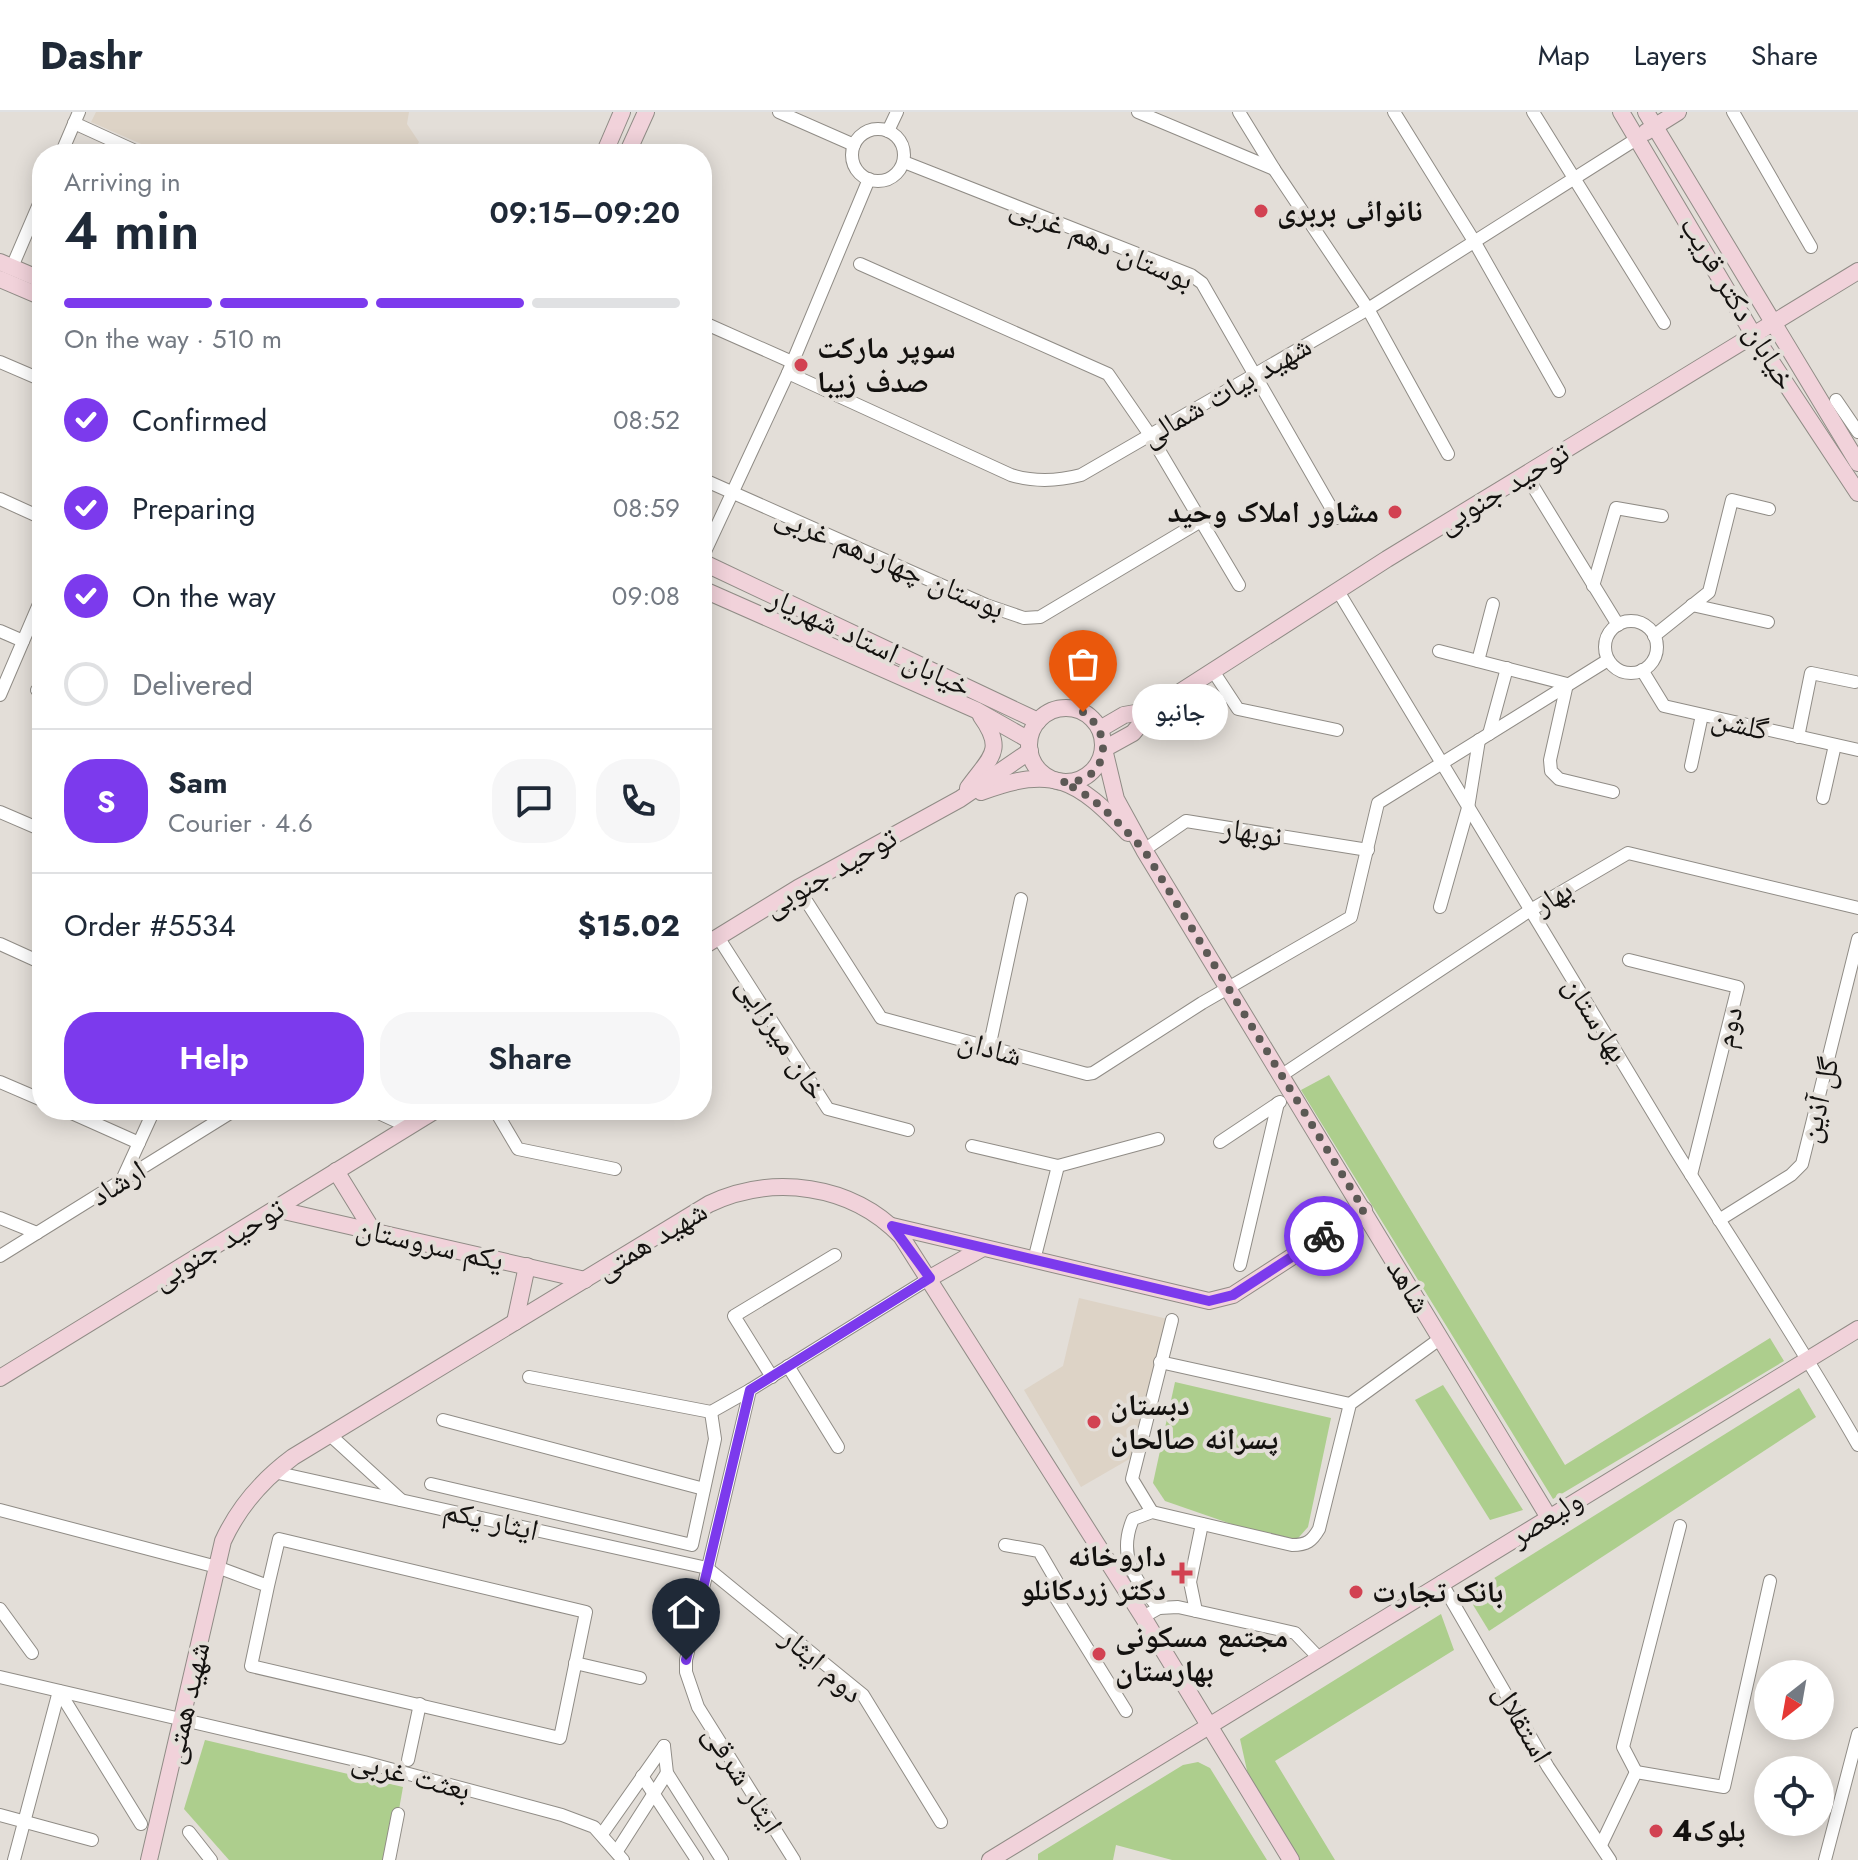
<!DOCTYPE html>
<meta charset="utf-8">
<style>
:root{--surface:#fff;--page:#f6f6f7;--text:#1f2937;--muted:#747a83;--line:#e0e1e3;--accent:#7c3aed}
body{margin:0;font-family:Jost,"Noto Naskh Arabic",sans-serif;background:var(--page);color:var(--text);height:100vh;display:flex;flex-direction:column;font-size:30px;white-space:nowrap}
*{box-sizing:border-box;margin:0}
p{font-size:26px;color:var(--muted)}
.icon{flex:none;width:44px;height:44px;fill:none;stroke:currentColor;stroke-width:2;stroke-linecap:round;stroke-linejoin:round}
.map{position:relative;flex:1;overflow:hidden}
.side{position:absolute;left:32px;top:32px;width:680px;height:976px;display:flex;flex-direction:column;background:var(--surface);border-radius:32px;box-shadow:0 4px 20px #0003}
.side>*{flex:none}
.needle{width:52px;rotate:211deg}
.buttons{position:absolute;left:1754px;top:1548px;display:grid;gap:16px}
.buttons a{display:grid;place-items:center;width:80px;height:80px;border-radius:50%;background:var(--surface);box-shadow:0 4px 20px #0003;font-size:40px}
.pin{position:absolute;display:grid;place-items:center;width:68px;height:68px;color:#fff;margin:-82px -34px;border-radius:50% 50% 50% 0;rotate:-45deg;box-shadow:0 0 8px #0007}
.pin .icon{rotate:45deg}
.courier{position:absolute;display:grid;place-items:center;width:80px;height:80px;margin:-40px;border:6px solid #7c3aed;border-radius:50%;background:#fff;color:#222;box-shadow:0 2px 10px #0007}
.bubble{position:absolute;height:56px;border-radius:28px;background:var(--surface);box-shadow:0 4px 20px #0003;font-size:26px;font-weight:600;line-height:56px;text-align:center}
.summary em{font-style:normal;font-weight:600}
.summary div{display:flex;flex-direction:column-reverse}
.summary{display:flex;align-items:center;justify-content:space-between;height:136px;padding:0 32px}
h1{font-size:52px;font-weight:600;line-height:60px}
.bar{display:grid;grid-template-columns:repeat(4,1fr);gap:12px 8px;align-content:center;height:96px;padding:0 32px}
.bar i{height:10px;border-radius:6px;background:var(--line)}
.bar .on{background:var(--accent)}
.bar p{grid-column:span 4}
.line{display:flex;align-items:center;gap:20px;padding:0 32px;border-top:2px solid var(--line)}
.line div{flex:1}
.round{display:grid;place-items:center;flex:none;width:84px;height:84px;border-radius:32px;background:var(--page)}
ol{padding:0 32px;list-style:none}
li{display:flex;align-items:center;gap:24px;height:88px}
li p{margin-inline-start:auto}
li .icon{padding:8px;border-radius:50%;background:var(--accent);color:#fff;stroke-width:4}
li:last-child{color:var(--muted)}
li i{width:44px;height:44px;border:4px solid var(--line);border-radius:50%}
.cta{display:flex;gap:16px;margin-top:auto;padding:16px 32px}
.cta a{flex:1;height:92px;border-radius:32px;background:var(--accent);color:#fff;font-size:32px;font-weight:600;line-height:92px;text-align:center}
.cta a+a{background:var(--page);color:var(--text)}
header{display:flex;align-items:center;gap:48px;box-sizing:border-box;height:112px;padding:0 40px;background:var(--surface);border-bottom:2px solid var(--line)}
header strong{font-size:38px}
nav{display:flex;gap:44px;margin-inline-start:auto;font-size:28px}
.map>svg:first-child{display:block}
.built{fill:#ddd3c6}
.green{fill:#adce8d}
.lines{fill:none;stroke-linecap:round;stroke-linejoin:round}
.street-casing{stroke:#908c86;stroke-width:14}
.secondary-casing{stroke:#908c86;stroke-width:18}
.street{stroke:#fff;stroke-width:12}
.secondary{stroke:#f1d2da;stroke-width:16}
.done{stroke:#5c5955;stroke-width:8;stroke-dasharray:0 14.4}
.route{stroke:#7c3aed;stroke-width:10}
.poi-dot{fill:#d24252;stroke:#e3ded8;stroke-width:3}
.labels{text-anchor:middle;stroke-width:8;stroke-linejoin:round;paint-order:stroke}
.poi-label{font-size:30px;font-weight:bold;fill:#13110f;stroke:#e3ded8;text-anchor:start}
.street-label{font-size:30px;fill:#13110f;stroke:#e3ded8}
</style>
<header>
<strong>Dashr</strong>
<nav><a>Map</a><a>Layers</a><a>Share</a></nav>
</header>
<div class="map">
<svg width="1858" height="1748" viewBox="0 0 1858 1748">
<rect width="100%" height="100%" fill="#e3ded8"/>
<g class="built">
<path d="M 96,0 L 409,0 L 407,12 L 419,30 L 413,42 L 164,42 L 91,10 Z"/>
<path d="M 1079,1186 L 1172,1208 L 1138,1342 L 1081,1375 L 1024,1278 L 1063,1254 Z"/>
</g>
<g class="green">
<path d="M 1329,963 L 1565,1353 L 1770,1226 L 1784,1249 L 1553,1387 L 1301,978 Z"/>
<path d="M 1175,1270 L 1331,1306 L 1308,1415 L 1292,1433 L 1165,1389 L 1153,1371 Z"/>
<path d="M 1443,1273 L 1523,1398 L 1490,1408 L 1415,1288 Z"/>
<path d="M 1799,1276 L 1816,1305 L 1489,1519 L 1467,1483 Z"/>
<path d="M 1441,1502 L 1454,1538 L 1275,1649 L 1335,1748 L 1299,1748 L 1248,1663 L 1240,1627 Z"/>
<path d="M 205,1628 L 403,1675 L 390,1748 L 229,1748 L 184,1697 Z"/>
<path d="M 1198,1650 L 1210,1656 L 1267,1748 L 1172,1748 L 1116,1733 L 1113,1748 L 1038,1748 L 1038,1742 L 1183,1653 Z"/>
</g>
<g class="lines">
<defs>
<g id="street">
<path d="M 779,0 L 854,33"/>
<path d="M 1138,0 L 1274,57"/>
<path d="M 1239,0 L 1274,57 L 1368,197 L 1448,342"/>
<path d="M 1394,0 L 1474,129 L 1559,279"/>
<path d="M 1533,0 L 1664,211"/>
<path d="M 1733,0 L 1811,135"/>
<path d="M 74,11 L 142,42"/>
<circle cx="878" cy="43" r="26"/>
<path d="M 888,19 L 897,0"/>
<path d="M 61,42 L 79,0"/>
<path d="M 904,50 L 1191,163 L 1202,171 L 1337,406"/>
<path d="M 860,152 L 1108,262 L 1150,323 L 1239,473"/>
<path d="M 12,155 L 42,85"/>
<path d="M 702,210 L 792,250"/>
<path d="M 0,250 L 42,268"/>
<path d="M 788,261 L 1011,363 C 1034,370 1058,369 1081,363 L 1368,197 L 1638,26"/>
<path d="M 1836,288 L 1858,320"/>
<path d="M 1526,363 L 1618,513"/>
<path d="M 702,367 L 986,493 L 1024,506 L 1040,505 L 1201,409"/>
<path d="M 0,387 L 42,406"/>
<path d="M 702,446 L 788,261 L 869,67"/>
<path d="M 1593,474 L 1616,396 L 1662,404"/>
<path d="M 1338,479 C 1450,666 1562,853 1676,1039 C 1737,1137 1801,1233 1858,1333"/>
<path d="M 1692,493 L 1768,510"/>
<circle cx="1631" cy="535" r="26"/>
<path d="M 0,519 L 23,529"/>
<path d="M 1654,524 L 1709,480 L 1732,388 L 1769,397"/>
<path d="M 1439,539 L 1567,572 L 1550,648 L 1551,659 L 1559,667 L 1613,680"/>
<path d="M 1478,549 L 1493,492"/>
<path d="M 1642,558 L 1664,594 L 1858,638"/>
<path d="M 1213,559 L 1238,597 L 1337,618"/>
<path d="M 37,578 L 42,581"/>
<path d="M 0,583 L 42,485"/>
<path d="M 1489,622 L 1507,556"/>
<path d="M 1798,625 L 1811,561 L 1855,570"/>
<path d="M 1691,654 L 1702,603"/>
<path d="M 1823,686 L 1835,633"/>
<path d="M 0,700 L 42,718"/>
<path d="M 1144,738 L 1186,709 L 1368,738"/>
<path d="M 798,776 L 881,906 L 1087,962 L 1093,961 L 1202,891 L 1351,805 L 1378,691 L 1608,548"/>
<path d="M 1440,795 L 1468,696 L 1479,628"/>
<path d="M 718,825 L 828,997 L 908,1018"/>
<path d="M 0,832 L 42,851"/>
<path d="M 1629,848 L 1738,875 L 1691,1063"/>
<path d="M 989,936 L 1021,787"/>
<path d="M 1282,963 L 1529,799 L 1628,741 L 1858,796"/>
<path d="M 0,970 L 42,988"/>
<path d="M 65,998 L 139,1031"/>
<path d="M 372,998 L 409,1015"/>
<path d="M 495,998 L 518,1037 L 615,1057"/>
<path d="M 1220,1030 L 1280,990"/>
<path d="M 972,1034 L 1058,1054 L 1158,1027"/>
<path d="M 122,1068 L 154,998"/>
<path d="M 0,1106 L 37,1121"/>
<path d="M 1719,1108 L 1791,1063 L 1802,1052 L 1858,827"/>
<path d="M 0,1144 L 235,998"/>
<path d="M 1034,1148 L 1058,1054"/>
<path d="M 1240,1153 L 1278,991"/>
<path d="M 1160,1250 L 1350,1292"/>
<path d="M 788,1254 L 838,1335"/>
<path d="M 529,1265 L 711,1300 L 750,1278"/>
<path d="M 772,1265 L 734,1204 L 835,1143"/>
<path d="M 443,1308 L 704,1377"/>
<path d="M 330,1323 L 401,1388"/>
<path d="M 274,1360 L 707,1456 L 863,1583 L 941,1710"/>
<path d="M 431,1372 L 692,1433 L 715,1327 L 711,1300"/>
<path d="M 0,1398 L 217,1455 L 268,1474 L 251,1554 L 560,1626 L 586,1500 L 279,1427 L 268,1474"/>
<path d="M 1152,1400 L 1132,1367 L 1172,1208"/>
<path d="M 1005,1433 L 1039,1439 L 1057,1470 L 1056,1486 L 1126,1599"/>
<path d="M 1441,1470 L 1548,1655 L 1610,1748"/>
<path d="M 1159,1496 C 1135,1469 1117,1444 1133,1407 L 1152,1400 L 1292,1433 C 1307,1433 1312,1429 1319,1417 L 1350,1292 L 1441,1226"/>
<path d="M 0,1497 L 32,1541"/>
<path d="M 1196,1499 L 1190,1470 L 1202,1412"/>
<path d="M 1143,1505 L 1159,1496 L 1178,1495 L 1295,1521 L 1320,1547"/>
<path d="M 575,1551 L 640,1566"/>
<path d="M 0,1565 L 364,1650 L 562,1703 L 594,1715 L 623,1748"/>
<path d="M 59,1579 L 141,1712"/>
<path d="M 664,1634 L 667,1661 L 722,1748"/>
<path d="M 408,1648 L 420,1592"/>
<path d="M 1636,1660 L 1623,1635 L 1680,1414"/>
<path d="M 642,1664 L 697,1748"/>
<path d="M 0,1703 L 92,1728"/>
<path d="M 189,1720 L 211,1748"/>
<path d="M 602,1722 L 664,1634"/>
<path d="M 1601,1733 L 1636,1660 L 1724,1675 L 1770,1469"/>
<path d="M 617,1739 L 667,1661"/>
<path d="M 14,1748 L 59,1579"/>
<path d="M 389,1748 L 398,1702"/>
<path d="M 794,1748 L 698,1595 L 686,1560 L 686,1548 L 750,1278 L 930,1166"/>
<path d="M 1825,1748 L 1858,1622"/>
</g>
<g id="secondary">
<path d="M 1621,0 L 1753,222 L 1858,381"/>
<path d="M 1646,0 L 1858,351"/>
<path d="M 1646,20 L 1678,0"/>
<path d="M 604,42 L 622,0"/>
<path d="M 627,42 L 646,0"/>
<path d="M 0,150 L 42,168"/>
<path d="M 0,167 L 42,185"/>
<path d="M 702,450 L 1038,609"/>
<path d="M 702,477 L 976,598 L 1029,628"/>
<circle cx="1066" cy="633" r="37"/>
<path d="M 1100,617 L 1124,603 L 1152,598"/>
<path d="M 968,676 C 990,645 1006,639 981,604"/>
<path d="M 981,680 C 1054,653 1076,667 1128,721"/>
<path d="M 702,835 L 798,776 L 960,687 L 1030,639"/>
<path d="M 336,1059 L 373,1119"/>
<path d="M 275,1097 L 585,1168"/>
<path d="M 892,1114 L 1209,1189 L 1233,1183 L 1364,1098"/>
<path d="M 930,1166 L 983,1136"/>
<path d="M 515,1210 L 527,1154"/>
<path d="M 0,1266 L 436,998"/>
<path d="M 1548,1404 L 1144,738 L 1116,687 L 1104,637 L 1133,621 L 1152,598 L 1387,447 L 1858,159"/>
<path d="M 149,1748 L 223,1429 C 239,1394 262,1368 293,1345 L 709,1092 C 773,1062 851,1072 901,1124 L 1143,1505 L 1291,1748"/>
<path d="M 990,1748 L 1858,1217"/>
</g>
</defs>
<use href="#street" class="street-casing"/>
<use href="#secondary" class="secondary-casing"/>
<use href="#street" class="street"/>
<use href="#secondary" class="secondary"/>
</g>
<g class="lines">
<path class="done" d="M 1083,600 C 1117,624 1106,673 1062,670 C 1096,684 1119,712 1144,738 L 1364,1098 L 1324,1124"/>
<path class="route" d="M 686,1548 L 750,1278 L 930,1166 L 892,1114 L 1209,1189 L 1233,1183 L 1324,1124"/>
</g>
<g class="poi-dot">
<circle cx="1261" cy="99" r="8"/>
<circle cx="801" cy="253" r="8"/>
<circle cx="1395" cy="400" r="8"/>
<circle cx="1094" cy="1310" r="8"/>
<path d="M1178 1449h8v8h8v8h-8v8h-8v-8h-8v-8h8z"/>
<circle cx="1356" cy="1480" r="8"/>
<circle cx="1099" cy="1542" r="8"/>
<circle cx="1656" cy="1719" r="8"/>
</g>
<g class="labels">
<g class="poi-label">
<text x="1277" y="109">نانوائی بربری</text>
<text x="817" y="246">سوپر مارکت<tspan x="817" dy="34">صدف زیبا</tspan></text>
<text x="1379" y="410" text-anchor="end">مشاور املاک وحید</text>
<text x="1110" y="1303">دبستان<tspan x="1110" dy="34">پسرانه صالحان</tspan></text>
<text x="1166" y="1454" text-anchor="end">داروخانه<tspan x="1166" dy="34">دکتر زردکانلو</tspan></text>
<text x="1372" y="1490">بانک تجارت</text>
<text x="1115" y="1535">مجتمع مسکونی<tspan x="1115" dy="34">بهارستان</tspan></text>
<text x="1672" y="1729">بلوک4</text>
</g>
<g class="street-label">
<text transform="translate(1102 131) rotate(23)" y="10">بوستان دهم غربی</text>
<text transform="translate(1738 191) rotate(59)" y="10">خیابان دکتر قریب</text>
<text transform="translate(1226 279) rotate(-30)" y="10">شهید بیات شمالی</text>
<text transform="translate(1503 376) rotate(-31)" y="10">توحید جنوبی</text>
<text transform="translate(890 450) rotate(23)" y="10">بوستان چهاردهم غربی</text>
<text transform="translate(870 530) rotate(25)" y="10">خیابان استاد شهریار</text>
<text transform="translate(1740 612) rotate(13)" y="10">گلشن</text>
<text transform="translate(1252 720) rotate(9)" y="10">نوبهار</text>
<text transform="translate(830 760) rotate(-30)" y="10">توحید جنوبی</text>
<text transform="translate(1553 785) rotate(-31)" y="10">بهار</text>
<text transform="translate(1596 907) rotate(58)" y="10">بهارستان</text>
<text transform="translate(1728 915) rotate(-76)" y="10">دوم</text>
<text transform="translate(782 926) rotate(57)" y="10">خان میرزایی</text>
<text transform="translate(990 936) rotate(15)" y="10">شادان</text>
<text transform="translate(1819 988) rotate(-76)" y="10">گل آذین</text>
<text transform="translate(118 1071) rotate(-32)" y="10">ارشاد</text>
<text transform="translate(651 1128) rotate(-31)" y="10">شهید همتی</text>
<text transform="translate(218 1132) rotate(-31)" y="10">توحید جنوبی</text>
<text transform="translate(430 1132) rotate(13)" y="10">یکم سروستان</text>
<text transform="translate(1409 1174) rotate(59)" y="10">شاهد</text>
<text transform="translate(1546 1406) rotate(-32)" y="10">ولیعصر</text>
<text transform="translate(491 1408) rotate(13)" y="10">ایثار یکم</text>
<text transform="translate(822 1553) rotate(41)" y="10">دوم ایثار</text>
<text transform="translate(186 1591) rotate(-77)" y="10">شهید همتی</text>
<text transform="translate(1523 1611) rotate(60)" y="10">استقلال</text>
<text transform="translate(411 1663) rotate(15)" y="10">بعثت غربی</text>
<text transform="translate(743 1667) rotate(58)" y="10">ایثار شرقی</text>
</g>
</g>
</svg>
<div class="buttons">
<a><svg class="needle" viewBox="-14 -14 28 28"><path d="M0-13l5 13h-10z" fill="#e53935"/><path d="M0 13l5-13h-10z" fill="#747a83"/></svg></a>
<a><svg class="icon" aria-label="locate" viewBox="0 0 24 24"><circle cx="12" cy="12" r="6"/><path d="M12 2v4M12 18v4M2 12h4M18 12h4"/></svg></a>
</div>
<div class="pin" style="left:1083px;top:600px;background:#ea580c"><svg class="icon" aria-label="bag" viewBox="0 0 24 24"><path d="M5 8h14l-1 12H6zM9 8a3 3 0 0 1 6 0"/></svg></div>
<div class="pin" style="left:686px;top:1548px;background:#1f2937"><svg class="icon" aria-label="home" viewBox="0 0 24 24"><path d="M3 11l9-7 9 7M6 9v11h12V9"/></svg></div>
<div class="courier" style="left:1324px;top:1124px"><svg class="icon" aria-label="bike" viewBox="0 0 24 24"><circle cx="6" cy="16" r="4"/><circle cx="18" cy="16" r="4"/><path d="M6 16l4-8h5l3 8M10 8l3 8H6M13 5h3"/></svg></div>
<div class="bubble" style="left:1132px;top:572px;width:96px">جانبو</div>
<section class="side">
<div class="summary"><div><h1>4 min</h1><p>Arriving in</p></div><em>09:15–09:20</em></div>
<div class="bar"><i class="on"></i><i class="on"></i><i class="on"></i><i></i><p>On the way · 510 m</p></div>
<ol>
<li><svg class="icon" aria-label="check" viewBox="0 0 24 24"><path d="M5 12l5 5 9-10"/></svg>Confirmed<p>08:52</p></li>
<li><svg class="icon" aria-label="check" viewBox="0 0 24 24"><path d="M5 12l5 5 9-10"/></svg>Preparing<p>08:59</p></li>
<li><svg class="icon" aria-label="check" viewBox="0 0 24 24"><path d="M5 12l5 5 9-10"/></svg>On the way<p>09:08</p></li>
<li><i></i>Delivered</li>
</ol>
<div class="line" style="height:144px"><b class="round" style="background:var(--accent);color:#fff">S</b><div><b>Sam</b><p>Courier · 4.6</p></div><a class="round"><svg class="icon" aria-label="chat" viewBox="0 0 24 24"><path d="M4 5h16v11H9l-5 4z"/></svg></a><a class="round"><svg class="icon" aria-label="phone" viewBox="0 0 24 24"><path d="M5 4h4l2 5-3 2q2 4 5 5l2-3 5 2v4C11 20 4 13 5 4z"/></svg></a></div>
<div class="line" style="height:104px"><div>Order #5534</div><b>$15.02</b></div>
<div class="cta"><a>Help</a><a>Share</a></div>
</section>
</div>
